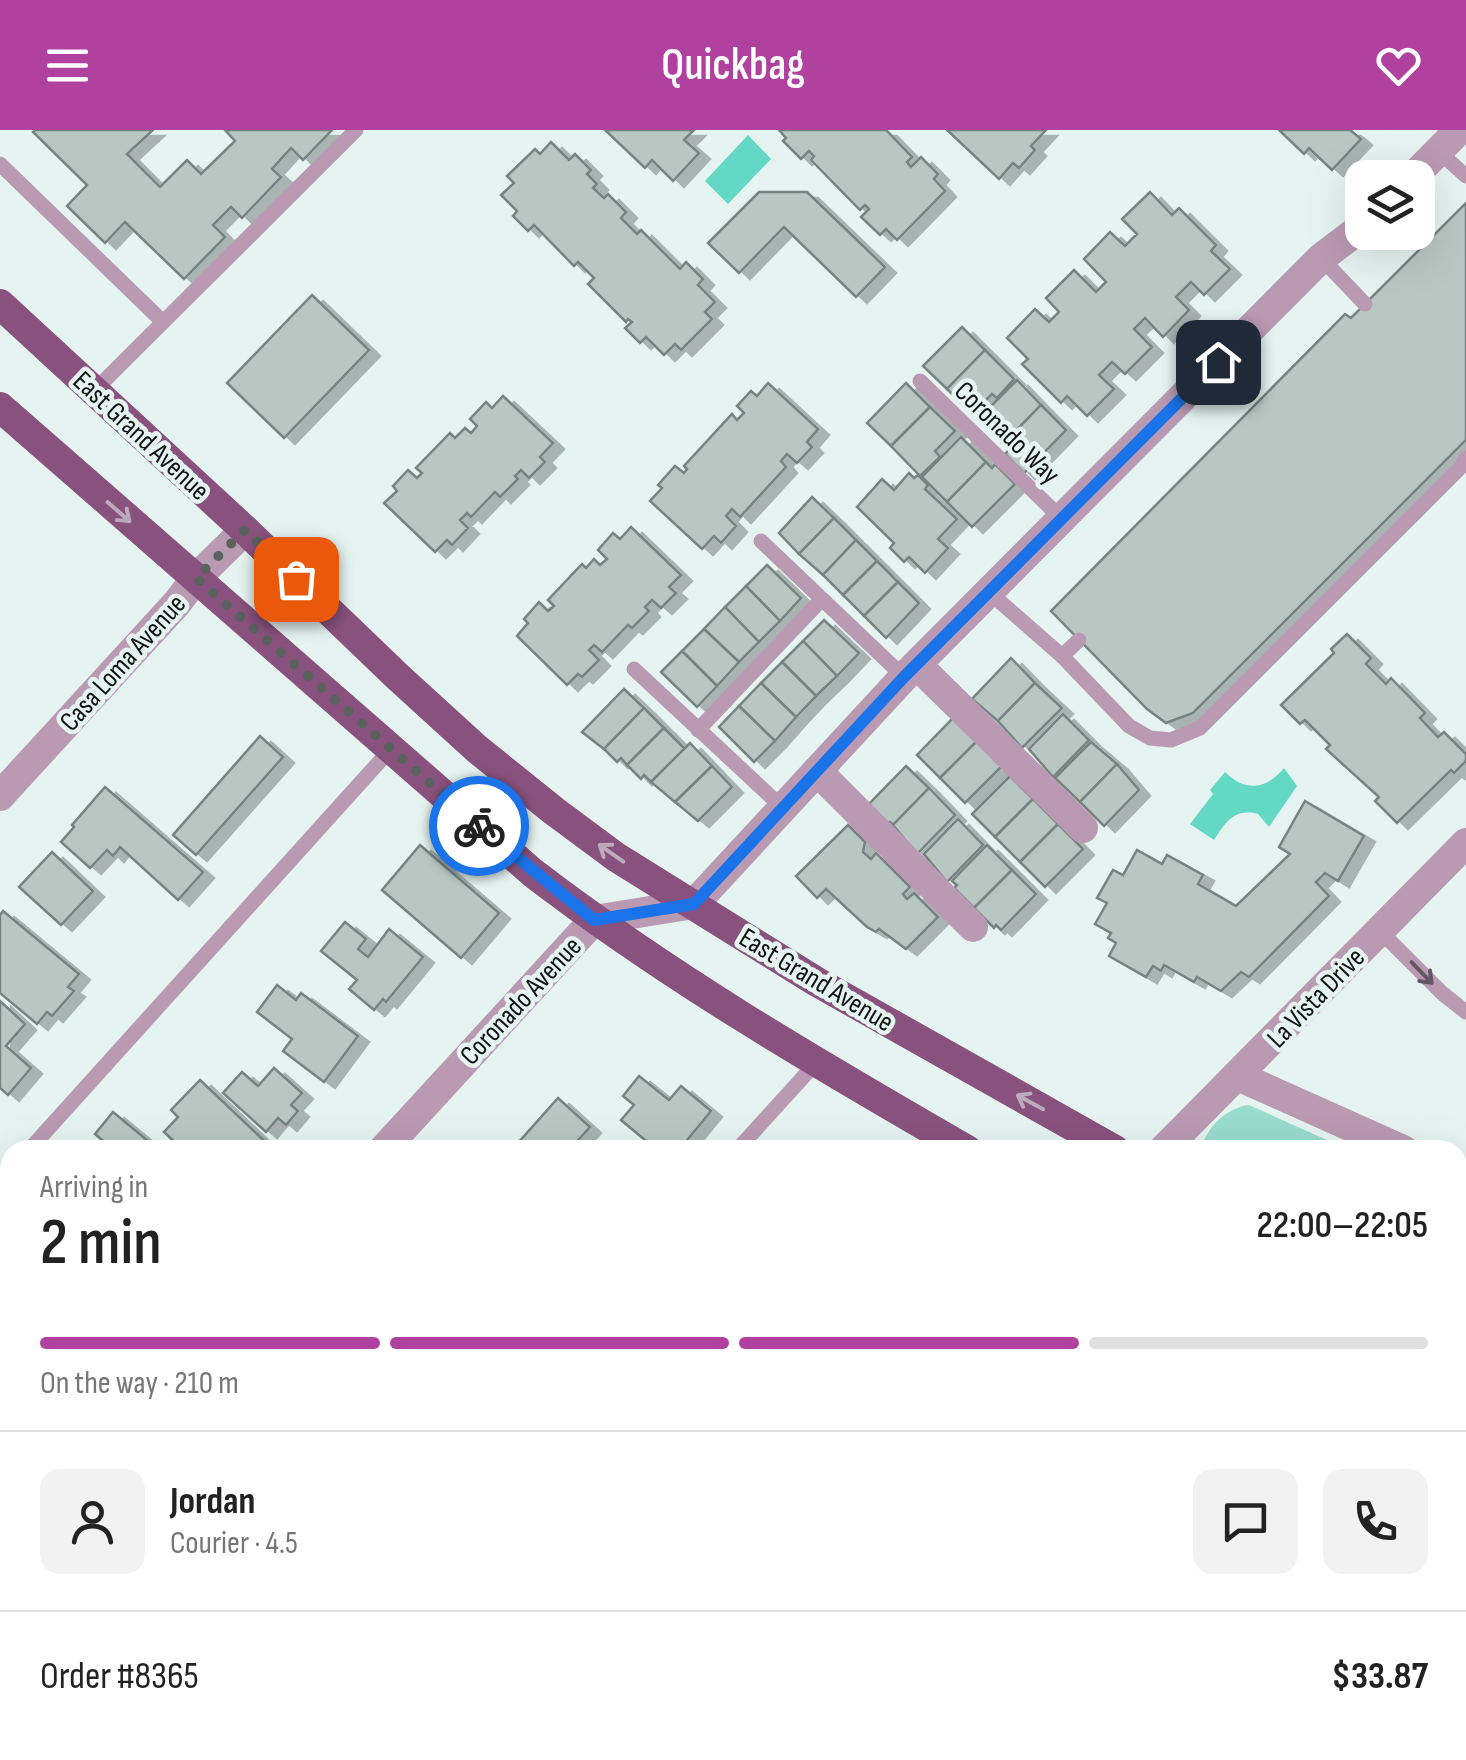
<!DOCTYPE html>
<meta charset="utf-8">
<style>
:root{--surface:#fff;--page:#f2f2f2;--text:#222;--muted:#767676;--line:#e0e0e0;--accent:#b0419e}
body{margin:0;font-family:"Sofia Sans Condensed",sans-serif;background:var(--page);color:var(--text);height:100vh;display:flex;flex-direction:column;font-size:38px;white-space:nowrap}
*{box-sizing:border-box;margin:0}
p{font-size:32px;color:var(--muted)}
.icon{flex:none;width:55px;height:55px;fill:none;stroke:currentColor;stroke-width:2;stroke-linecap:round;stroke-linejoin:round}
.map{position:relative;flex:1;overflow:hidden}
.side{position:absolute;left:0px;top:1010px;width:1468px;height:620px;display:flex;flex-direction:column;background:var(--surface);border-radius:30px 30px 0 0;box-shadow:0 10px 40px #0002}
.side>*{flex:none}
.controls{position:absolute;left:1345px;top:30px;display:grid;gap:20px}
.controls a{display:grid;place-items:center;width:90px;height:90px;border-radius:20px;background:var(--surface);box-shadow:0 10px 40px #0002;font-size:50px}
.pin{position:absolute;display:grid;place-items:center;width:85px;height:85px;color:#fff;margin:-42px;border-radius:20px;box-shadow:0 5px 15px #0006}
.courier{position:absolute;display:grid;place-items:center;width:100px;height:100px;margin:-50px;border:8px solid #1a73e8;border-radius:50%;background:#fff;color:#222;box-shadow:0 2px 12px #0007}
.overview em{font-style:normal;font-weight:600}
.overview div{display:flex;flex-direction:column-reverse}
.overview{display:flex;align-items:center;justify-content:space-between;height:170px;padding:0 40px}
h1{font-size:65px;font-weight:600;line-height:75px}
.bar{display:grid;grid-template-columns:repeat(4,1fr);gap:15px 10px;align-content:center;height:120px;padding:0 40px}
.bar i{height:12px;border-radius:8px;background:var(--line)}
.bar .selected{background:var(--accent)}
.bar p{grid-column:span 4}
.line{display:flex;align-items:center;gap:25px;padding:0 40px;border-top:2px solid var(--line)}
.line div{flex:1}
.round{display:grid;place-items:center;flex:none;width:105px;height:105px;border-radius:20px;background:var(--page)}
header{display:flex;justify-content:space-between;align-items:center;height:130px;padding:0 40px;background:var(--accent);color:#fff;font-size:45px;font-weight:600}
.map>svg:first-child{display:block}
.green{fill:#99dcce}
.water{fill:#63d9c5}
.building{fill:#b9c7c3;stroke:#768380;stroke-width:2.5;filter:url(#shadow)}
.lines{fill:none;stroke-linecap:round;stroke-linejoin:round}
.path{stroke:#7d8684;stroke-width:6;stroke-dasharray:5 8;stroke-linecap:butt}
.service{stroke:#ba9ab3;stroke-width:15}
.minor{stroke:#ba9ab3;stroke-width:30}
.tertiary{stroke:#ba9ab3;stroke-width:30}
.primary{stroke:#89527e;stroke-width:30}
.oneway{stroke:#bcabbd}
.oneway2{stroke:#645662}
.done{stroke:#5a6260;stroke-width:10;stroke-dasharray:0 18}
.route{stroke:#1a73e8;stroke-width:12}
.labels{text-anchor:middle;stroke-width:9;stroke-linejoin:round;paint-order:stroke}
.street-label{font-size:28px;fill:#0f1312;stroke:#e6f4f1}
</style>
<header><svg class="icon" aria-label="menu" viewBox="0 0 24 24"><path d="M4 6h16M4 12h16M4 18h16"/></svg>Quickbag<svg class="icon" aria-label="heart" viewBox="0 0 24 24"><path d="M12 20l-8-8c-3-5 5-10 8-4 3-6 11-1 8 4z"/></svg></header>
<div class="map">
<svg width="1466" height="1630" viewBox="0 0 1466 1630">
<defs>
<filter id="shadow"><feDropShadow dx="11" dy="6" stdDeviation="0" flood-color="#0004"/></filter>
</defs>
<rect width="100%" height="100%" fill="#e6f4f1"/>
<g class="green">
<path d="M 1249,975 L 1349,1020 L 1202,1020 C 1204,998 1228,977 1249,975 Z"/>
<path d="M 1458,1070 L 1466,1074 L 1466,1168 L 1458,1164 Z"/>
<path d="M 1458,1338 L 1466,1343 L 1466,1501 L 1458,1495 Z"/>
</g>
<g class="water">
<path d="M 748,5 L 771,29 L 728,74 L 705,51 Z"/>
<path d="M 1284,638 L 1297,656 L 1269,697 L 1258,684 C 1234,678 1226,692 1214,710 L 1190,694 L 1213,664 L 1210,660 L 1225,642 C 1245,662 1266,660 1284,638 Z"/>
</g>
<g class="building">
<path d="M 35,0 L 153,0 L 127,24 L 160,57 L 187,30 L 201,44 L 235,11 L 225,0 L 332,0 L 303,30 L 291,18 L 272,39 L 281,47 L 242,88 L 231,77 L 213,95 L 225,107 L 184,149 L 125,92 L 105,113 L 67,76 L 87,55 L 33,2 Z"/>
<path d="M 605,0 L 694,0 L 684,10 L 699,23 L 673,51 L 652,30 L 645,38 Z"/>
<path d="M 779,0 L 886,0 L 912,27 L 907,32 L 911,37 L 921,27 L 938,44 L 934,49 L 945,61 L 897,110 L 886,99 L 880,105 L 861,87 L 869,79 L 865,75 L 860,80 L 811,30 L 814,26 L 809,21 L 801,29 L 783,11 L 786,8 Z"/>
<path d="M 947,0 L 1046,0 L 1031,16 L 1035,20 L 1019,38 L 1013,33 L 999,49 Z"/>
<path d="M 1279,0 L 1350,0 L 1361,9 L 1332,40 L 1309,18 L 1304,24 Z"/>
<path d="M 551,12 L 569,30 L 575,24 L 591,40 L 587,44 L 597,54 L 593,58 L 604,68 L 608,64 L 626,82 L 621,88 L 637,104 L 641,100 L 680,139 L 686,132 L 703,149 L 698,155 L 715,172 L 705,182 L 712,189 L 681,220 L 675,214 L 664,225 L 646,207 L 640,213 L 625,198 L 632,192 L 628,189 L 626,192 L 588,154 L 594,148 L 578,132 L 574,136 L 534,95 L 528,101 L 513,86 L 517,81 L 501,65 L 514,53 L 507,46 L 535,19 L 540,24 Z"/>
<path d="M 759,62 L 807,62 L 885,137 L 856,167 L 784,97 L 739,143 L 708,113 Z"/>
<path d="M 1150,62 L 1172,85 L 1179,78 L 1216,115 L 1211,121 L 1230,139 L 1204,165 L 1191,152 L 1176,167 L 1189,180 L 1163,207 L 1145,188 L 1134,199 L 1152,217 L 1125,244 L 1112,232 L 1099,245 L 1114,259 L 1087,286 L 1067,266 L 1061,273 L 1022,234 L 1028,229 L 1007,208 L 1035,179 L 1049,192 L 1059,182 L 1046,168 L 1074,140 L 1096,162 L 1106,152 L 1084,129 L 1110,102 L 1125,116 L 1137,104 L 1122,89 Z"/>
<path d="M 1466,73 L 1466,310 L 1193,583 L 1166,593 L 1147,579 L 1051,481 L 1345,184 L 1351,188 Z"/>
<path d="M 312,165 L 369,220 L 284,308 L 227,253 Z"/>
<path d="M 962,197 L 985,220 L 947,259 L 923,236 Z"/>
<path d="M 985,220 L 1014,249 L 997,268 L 992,264 L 972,284 L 947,259 Z"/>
<path d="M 1017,250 L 1041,275 L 1003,314 L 978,289 Z"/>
<path d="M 768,253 L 818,299 L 807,312 L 812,317 L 797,333 L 787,324 L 781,331 L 786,337 L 740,387 L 732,379 L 726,386 L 736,396 L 721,413 L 714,406 L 702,419 L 650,371 L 662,358 L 658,355 L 675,336 L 684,343 L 687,339 L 684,336 L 732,284 L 737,290 L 744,283 L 737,276 L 751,261 L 757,266 Z"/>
<path d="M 906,253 L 930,277 L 891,316 L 867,293 Z"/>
<path d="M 503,266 L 553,313 L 540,327 L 545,332 L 529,348 L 521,340 L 515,346 L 518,349 L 500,367 L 495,362 L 471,387 L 467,383 L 460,390 L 468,398 L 452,415 L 447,410 L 435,422 L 384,373 L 397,361 L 393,356 L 408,340 L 417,348 L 422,343 L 416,338 L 450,303 L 455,308 L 465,298 L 471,303 L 477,296 L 470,289 L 486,272 L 492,278 Z"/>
<path d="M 1041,275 L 1066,300 L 1024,343 L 1005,324 L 1009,320 L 1003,314 Z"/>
<path d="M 930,277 L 955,301 L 935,321 L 940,327 L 920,346 L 891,316 Z"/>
<path d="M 961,307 L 986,332 L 947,372 L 922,347 Z"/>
<path d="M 986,332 L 992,338 L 995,334 L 1015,354 L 972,397 L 947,372 Z"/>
<path d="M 909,343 L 914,348 L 918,345 L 928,355 L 925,359 L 957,389 L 938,409 L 948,418 L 925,443 L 909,427 L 904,432 L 890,418 L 894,413 L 857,377 L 882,349 L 894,360 Z"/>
<path d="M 812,367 L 834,388 L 799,424 L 779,403 Z"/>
<path d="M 834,388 L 856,410 L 823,445 L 799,424 Z"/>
<path d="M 631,397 L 681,445 L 669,457 L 676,463 L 661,478 L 652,470 L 645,477 L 649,481 L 632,498 L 628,495 L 602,522 L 594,515 L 589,520 L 599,530 L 582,547 L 578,544 L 567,555 L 517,506 L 528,493 L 524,489 L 539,472 L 548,481 L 554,476 L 548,470 L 582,434 L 586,438 L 594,429 L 600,435 L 607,429 L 598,420 L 613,403 L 620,409 Z"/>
<path d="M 856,410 L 877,431 L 843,465 L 823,445 Z"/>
<path d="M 877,431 L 898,452 L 864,486 L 843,465 Z"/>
<path d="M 767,435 L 801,468 L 780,491 L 746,456 Z"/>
<path d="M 898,452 L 919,473 L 886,508 L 864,486 Z"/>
<path d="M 746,456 L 780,491 L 759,512 L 725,477 Z"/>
<path d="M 725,477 L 759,512 L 739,532 L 704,499 Z"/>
<path d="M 824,490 L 859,523 L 837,546 L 803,511 Z"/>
<path d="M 704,499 L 739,532 L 717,556 L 682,521 Z"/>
<path d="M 1347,504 L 1371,528 L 1366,534 L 1386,554 L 1391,548 L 1425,583 L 1420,588 L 1438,607 L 1444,602 L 1466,624 L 1466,631 L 1454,643 L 1451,640 L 1397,693 L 1375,671 L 1379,667 L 1326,619 L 1330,615 L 1305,590 L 1300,594 L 1281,575 L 1334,523 L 1331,519 Z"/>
<path d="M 803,511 L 837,546 L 816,566 L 782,532 Z"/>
<path d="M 682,521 L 717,556 L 697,577 L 661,542 Z"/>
<path d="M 1011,528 L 1035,553 L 998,591 L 972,569 Z"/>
<path d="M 782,532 L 816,566 L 796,587 L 761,553 Z"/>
<path d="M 761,553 L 796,587 L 775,611 L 739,576 Z"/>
<path d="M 1035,553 L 1062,578 L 1022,618 L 998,591 Z"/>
<path d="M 624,559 L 644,578 L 604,619 L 582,602 Z"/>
<path d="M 739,576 L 775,611 L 754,632 L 719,597 Z"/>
<path d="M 644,578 L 664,598 L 627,635 L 621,628 L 617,632 L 604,619 Z"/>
<path d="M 1063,584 L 1089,610 L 1053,647 L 1029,619 Z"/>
<path d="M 953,588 L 977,611 L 940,648 L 917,625 Z"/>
<path d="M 664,598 L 685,619 L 651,652 L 644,645 L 641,649 L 627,635 Z"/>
<path d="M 260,606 L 283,627 L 196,725 L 173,705 Z"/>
<path d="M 977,611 L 1002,636 L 965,673 L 940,648 Z"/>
<path d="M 1091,612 L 1117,634 L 1080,672 L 1055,648 Z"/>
<path d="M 690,613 L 712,636 L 675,672 L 651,652 Z"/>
<path d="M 1117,634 L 1139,660 L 1104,696 L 1080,672 Z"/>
<path d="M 712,636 L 732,657 L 698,691 L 675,672 Z"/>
<path d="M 906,636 L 929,658 L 893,695 L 890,692 L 887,694 L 868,675 Z"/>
<path d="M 1010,646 L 1033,669 L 995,707 L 972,684 Z"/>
<path d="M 105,657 L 203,742 L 178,770 L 120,717 L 113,726 L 107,720 L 90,738 L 61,712 L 74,697 L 72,695 Z"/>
<path d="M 929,658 L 955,685 L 917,724 L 893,695 Z"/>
<path d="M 1033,669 L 1058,694 L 1020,732 L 995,707 Z"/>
<path d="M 1305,671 L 1364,706 L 1338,751 L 1325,743 L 1316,752 L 1329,766 L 1249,847 L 1241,842 L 1221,861 L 1197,847 L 1194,852 L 1164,835 L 1161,841 L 1153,836 L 1146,847 L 1109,826 L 1116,813 L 1108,808 L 1111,803 L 1095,794 L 1107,773 L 1097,768 L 1113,740 L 1123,745 L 1137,720 L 1162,734 L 1167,725 L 1203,745 L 1198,754 L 1236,776 L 1290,724 L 1279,717 Z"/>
<path d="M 958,689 L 983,715 L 947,752 L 924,724 Z"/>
<path d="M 1058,694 L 1083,719 L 1045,757 L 1020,732 Z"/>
<path d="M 848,695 L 865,712 L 863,722 L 871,729 L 876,723 L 910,757 L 903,764 L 907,769 L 914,763 L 938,787 L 906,819 L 879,799 L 876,802 L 867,797 L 826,759 L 817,768 L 796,746 Z"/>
<path d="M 420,715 L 499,783 L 461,828 L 382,760 Z"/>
<path d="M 987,715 L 1012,740 L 974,778 L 954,758 L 957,755 L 952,751 Z"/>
<path d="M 52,722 L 93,761 L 61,795 L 19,757 Z"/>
<path d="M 1012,740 L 1036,764 L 1001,800 L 996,795 L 994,798 L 974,778 Z"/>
<path d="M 3,781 L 79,844 L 68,857 L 74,861 L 52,886 L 47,882 L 37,894 L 0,863 L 0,785 Z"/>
<path d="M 345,792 L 366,809 L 358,819 L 368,827 L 389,799 L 423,827 L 386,872 L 383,869 L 374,880 L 349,859 L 357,850 L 321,821 Z"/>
<path d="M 277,855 L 296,870 L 301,863 L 358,906 L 324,952 L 283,921 L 292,909 L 257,882 Z"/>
<path d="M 0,871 L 25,894 L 6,916 L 31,938 L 8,965 L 0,958 Z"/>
<path d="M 274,938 L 302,963 L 291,975 L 298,981 L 286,995 L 278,988 L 266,1002 L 223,963 L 242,942 L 258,956 Z"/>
<path d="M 639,946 L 669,970 L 681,956 L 711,981 L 679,1020 L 657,1020 L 621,990 L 634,975 L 623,966 Z"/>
<path d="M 200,950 L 274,1020 L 183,1020 L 164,1002 L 178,987 L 171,980 Z"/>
<path d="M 558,968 L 590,997 L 569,1020 L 526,1020 L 518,1013 Z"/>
<path d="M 113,982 L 159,1020 L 114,1020 L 95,1004 Z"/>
<path d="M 6,1208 L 10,1211 L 10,1281 L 0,1292 L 0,1215 Z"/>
<path d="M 10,1580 L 10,1616 L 0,1607 L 0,1591 Z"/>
<path d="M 14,1620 L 48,1620 L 39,1630 L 24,1630 Z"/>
<path d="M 358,1620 L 400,1620 L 412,1630 L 348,1630 Z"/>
<path d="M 668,1620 L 764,1620 L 774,1629 L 679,1630 Z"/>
<path d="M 958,1620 L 988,1620 L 979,1630 L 968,1630 Z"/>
<path d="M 1057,1620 L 1072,1620 L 1082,1630 L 1047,1630 Z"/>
<path d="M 1103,1620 L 1134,1620 L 1145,1630 L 1094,1630 Z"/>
<path d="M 1199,1620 L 1305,1620 L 1295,1630 L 1190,1630 Z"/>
<path d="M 1332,1620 L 1377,1620 L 1368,1630 L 1343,1630 Z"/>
</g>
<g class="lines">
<path class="path" d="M 1458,1574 L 1466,1589"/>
<g class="service">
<path d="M 1438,21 L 1466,46"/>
<path d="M 0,34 L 163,192"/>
<path d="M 1321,128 L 1365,174"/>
<path d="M 920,251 L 1062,389"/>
<path d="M 94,261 L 356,0"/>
<path d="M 761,411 L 904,547"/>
<path d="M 989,462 L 1062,526 L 1129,596 L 1150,608 L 1171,610 L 1200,598 L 1461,337 L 1466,328"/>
<path d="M 1062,526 L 1079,510"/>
<path d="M 634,539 L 783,678"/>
<path d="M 698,600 L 822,469"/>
<path d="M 1380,801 L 1442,863 L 1466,882"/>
<path d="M 29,1020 L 390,620"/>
<path d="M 737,1020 L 816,933"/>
<path d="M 0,1052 L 10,1041"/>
<path d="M 1383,1630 L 1397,1620"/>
</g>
<g class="minor">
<path d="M 1412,48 L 1459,0"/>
<path d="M 917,535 L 1083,698"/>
<path d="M 817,641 L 973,797"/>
<path d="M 0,666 L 177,473 L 196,448 L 245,400"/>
<path d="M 1238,946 L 1403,1020"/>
<path d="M 383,1020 L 594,790 L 694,774 L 904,547 L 1321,128 L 1362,97"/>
<path d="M 1163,1020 L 1466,713"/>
<path d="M 1458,1045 L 1466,1049"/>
<path d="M 0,1438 L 10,1427"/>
<path d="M 0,1467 L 10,1476"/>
<path d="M 1458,1536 L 1466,1541"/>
<path d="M 165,1620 L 175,1630"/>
<path d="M 815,1620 L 826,1630"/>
</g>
<path class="tertiary" d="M 545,1630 L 554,1620"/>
<g class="primary">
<path d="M 0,174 L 245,400 L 398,547 L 477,619 L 554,681 L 616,727 L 817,852 L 1115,1020"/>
<path d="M 0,277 L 533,743 C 670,848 818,934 967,1020"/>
<path d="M 1458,1211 L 1466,1216"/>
<path d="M 1458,1301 L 1466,1306"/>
</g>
</g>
<defs><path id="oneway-shaft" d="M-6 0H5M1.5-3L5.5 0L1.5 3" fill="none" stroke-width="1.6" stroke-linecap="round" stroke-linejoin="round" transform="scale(2.5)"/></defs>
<g class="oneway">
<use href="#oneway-shaft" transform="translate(119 382) rotate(41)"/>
<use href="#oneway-shaft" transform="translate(611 723) rotate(-145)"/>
<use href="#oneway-shaft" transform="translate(1030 972) rotate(-151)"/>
</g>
<use class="oneway2" href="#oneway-shaft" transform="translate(1422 843) rotate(46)"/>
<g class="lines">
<path class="done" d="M 296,449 L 245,400 L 196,448 L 479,696"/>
<path class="route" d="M 479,696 L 594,790 L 694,774 L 904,547 L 1218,232"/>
</g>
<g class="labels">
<g class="street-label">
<text transform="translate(1008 302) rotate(44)" y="10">Coronado Way</text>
<text transform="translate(142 305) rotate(43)" y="10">East Grand Avenue</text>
<text transform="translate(122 532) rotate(-48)" y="10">Casa Loma Avenue</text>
<text transform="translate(817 849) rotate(31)" y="10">East Grand Avenue</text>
<text transform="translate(1315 867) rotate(-46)" y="10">La Vista Drive</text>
<text transform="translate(520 870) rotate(-47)" y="10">Coronado Avenue</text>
</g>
</g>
</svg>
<div class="controls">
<a><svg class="icon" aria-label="layers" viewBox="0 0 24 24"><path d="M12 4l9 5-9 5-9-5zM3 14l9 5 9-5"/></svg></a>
</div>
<div class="pin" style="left:296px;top:449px;background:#ea580c"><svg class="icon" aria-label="bag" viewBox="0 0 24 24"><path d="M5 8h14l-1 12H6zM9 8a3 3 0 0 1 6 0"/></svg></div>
<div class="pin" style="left:1218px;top:232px;background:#1f2937"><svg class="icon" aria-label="home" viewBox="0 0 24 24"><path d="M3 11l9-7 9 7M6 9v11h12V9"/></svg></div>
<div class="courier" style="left:479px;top:696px"><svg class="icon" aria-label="bike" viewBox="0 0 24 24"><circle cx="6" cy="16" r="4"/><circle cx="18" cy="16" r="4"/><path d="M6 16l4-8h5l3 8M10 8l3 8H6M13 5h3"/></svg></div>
<section class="side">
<div class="overview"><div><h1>2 min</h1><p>Arriving in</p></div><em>22:00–22:05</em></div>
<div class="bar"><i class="selected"></i><i class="selected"></i><i class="selected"></i><i></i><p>On the way · 210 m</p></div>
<div class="line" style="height:180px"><a class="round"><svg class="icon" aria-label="person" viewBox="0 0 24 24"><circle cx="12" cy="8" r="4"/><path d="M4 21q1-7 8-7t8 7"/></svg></a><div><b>Jordan</b><p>Courier · 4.5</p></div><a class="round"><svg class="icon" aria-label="chat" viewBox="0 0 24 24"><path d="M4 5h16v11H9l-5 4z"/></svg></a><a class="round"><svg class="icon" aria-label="phone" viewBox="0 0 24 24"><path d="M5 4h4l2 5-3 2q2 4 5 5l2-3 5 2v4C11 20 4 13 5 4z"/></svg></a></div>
<div class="line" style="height:130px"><div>Order #8365</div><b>$33.87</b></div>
</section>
</div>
